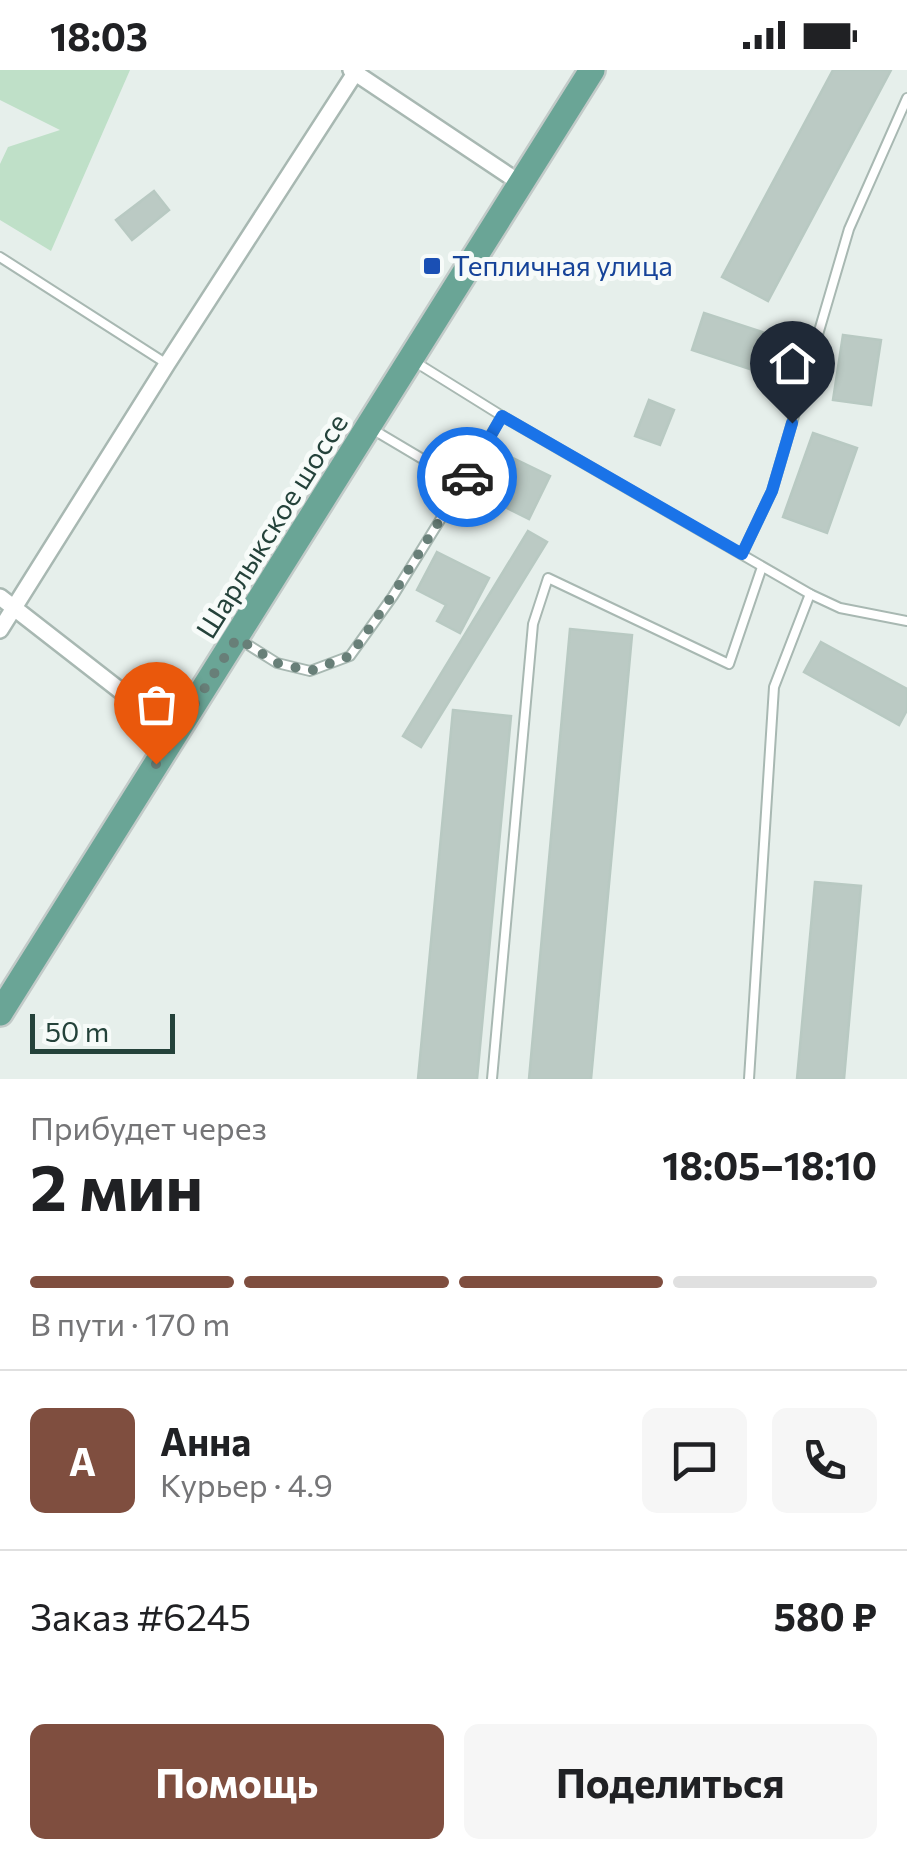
<!DOCTYPE html>
<html lang="ru">
<meta charset="utf-8">
<style>
:root{--surface:#fff;--page:#f6f6f6;--text:#202124;--muted:#757577;--line:#e0e0e0;--accent:#7f4e3f}
body{margin:0;font-family:Commissioner,sans-serif;background:var(--page);color:var(--text);height:100vh;display:flex;flex-direction:column;font-size:38px;white-space:nowrap}
*{box-sizing:border-box;margin:0}
p{font-size:32px;color:var(--muted)}
.icon{flex:none;width:55px;height:55px;fill:none;stroke:currentColor;stroke-width:2;stroke-linecap:round;stroke-linejoin:round}
.map{position:relative;height:1009px;overflow:hidden}
.details{display:flex;flex-direction:column;background:var(--surface);flex:1}
.details>*{flex:none}
.scale{position:absolute;left:30px;bottom:25px;width:145px;box-sizing:border-box;padding-left:10px;border:5px solid #24423a;border-top:0;font-size:28px;line-height:35px;white-space:nowrap;color:#24423a;-webkit-text-stroke:8px #f7fbf9;paint-order:stroke}
.pin{position:absolute;display:grid;place-items:center;width:85px;height:85px;color:#fff;margin:-102px -42px;border-radius:50% 50% 50% 0;rotate:-45deg;box-shadow:0 0 10px #0007}
.pin .icon{rotate:45deg}
.courier{position:absolute;display:grid;place-items:center;width:100px;height:100px;margin:-50px;border:8px solid #1a73e8;border-radius:50%;background:#fff;color:#222;box-shadow:0 2px 12px #0007}
.overview em{font-style:normal;font-weight:700}
.overview div{display:flex;flex-direction:column-reverse}
.overview{display:flex;align-items:center;justify-content:space-between;height:170px;padding:0 30px}
h1{font-size:65px;font-weight:700;line-height:75px}
.bar{display:grid;grid-template-columns:repeat(4,1fr);gap:15px 10px;align-content:center;height:120px;padding:0 30px}
.bar i{height:12px;border-radius:8px;background:var(--line)}
.bar .current{background:var(--accent)}
.bar p{grid-column:span 4}
.line{display:flex;align-items:center;gap:25px;padding:0 30px;border-top:2px solid var(--line)}
.line div{flex:1}
.round{display:grid;place-items:center;flex:none;width:105px;height:105px;border-radius:15px;background:var(--page)}
.action{display:flex;gap:20px;margin-top:auto;padding:20px 30px}
.action a{flex:1;height:115px;border-radius:15px;background:var(--accent);color:#fff;font-size:40px;font-weight:700;line-height:115px;text-align:center}
.action a+a{background:var(--page);color:var(--text)}
.status{display:flex;justify-content:space-between;align-items:center;height:70px;padding:0 50px;background:var(--surface);direction:ltr}
.status svg{height:28px;fill:currentColor}
.map>svg:first-child{display:block}
.green{fill:#bfe0c8}
.building{fill:#bbcac4;stroke:#b8c9c2;stroke-width:2.5}
.lines{fill:none;stroke-linecap:round;stroke-linejoin:round}
.lane-casing{stroke:#a8b8b2;stroke-width:12}
.street-casing{stroke:#a8b8b2;stroke-width:20}
.primary-casing{stroke:#c2cac8;stroke-width:30}
.lane{stroke:#fff;stroke-width:8}
.street{stroke:#fff;stroke-width:15}
.primary{stroke:#6aa596;stroke-width:25}
.done{stroke:#687f78;stroke-width:10;stroke-dasharray:0 18}
.route{stroke:#1a73e8;stroke-width:12}
.transit-dot{fill:#1a4fb4;stroke:#f7fbf9;stroke-width:4}
.labels{text-anchor:middle;stroke-width:10;stroke-linejoin:round;paint-order:stroke}
.transit-label{font-size:28px;fill:#164399;stroke:#f7fbf9;text-anchor:start}
.street-label{font-size:28px;fill:#24423a;stroke:#f7fbf9}
</style>
<div class="status"><b>18:03</b><svg viewBox="0 0 49 12"><path d="M0 12V9h3v3zM5 12V6h3v6zM10 12V3h3v9zM15 12V0h3v12zM26 1h20v11H26zM47 4h2v5h-2z"/></svg></div>
<div class="map">
<svg width="907" height="1009" viewBox="0 0 907 1009">
<rect width="100%" height="100%" fill="#e6efeb"/>
<path class="green" d="M 0,0 L 130,0 L 51,181 L 0,150 L 0,94 L 8,77 L 60,60 L 0,30 Z"/>
<g class="building">
<path d="M 833,0 L 891,0 L 768,231 L 722,207 Z"/>
<path d="M 154,121 L 169,140 L 132,170 L 116,150 Z"/>
<path d="M 704,243 L 805,276 L 792,313 L 692,280 Z"/>
<path d="M 843,265 L 881,270 L 871,335 L 833,330 Z"/>
<path d="M 649,330 L 674,340 L 660,375 L 635,366 Z"/>
<path d="M 813,363 L 857,378 L 827,463 L 783,447 Z"/>
<path d="M 513,388 L 550,406 L 529,449 L 493,431 Z"/>
<path d="M 528,461 L 547,472 L 421,677 L 403,666 Z"/>
<path d="M 437,482 L 489,508 L 460,563 L 437,551 L 446,535 L 417,520 Z"/>
<path d="M 570,559 L 632,565 L 591,1009 L 529,1009 Z"/>
<path d="M 821,572 L 907,619 L 907,640 L 899,655 L 804,602 Z"/>
<path d="M 453,640 L 511,646 L 477,1009 L 418,1009 Z"/>
<path d="M 815,812 L 861,816 L 844,1009 L 797,1009 Z"/>
</g>
<g class="lines">
<defs>
<g id="lane">
<path d="M 0,187 L 167,294"/>
<path d="M 412,290 L 502,346"/>
<path d="M 372,359 L 463,413 L 502,346 L 810,524 L 840,538 L 907,551"/>
<path d="M 742,484 L 772,421 L 849,159 L 907,28"/>
<path d="M 242,571 L 277,593 L 310,601 L 350,586 L 393,526 L 463,413"/>
<path d="M 492,1009 L 533,554 L 548,508 L 729,594 L 762,497"/>
<path d="M 749,1009 L 774,617 L 810,524"/>
</g>
<g id="street">
<path d="M 351,0 L 523,115"/>
<path d="M 0,527 L 176,664"/>
<path d="M 0,560 L 167,294 L 357,0"/>
</g>
<path id="primary" d="M 0,943 L 592,0"/>
</defs>
<use href="#lane" class="lane-casing"/>
<use href="#street" class="street-casing"/>
<use href="#primary" class="primary-casing"/>
<use href="#lane" class="lane"/>
<use href="#street" class="street"/>
<use href="#primary" class="primary"/>
</g>
<g class="lines">
<path class="done" d="M 156,694 L 237,568 L 277,593 L 310,601 L 350,586 L 392,526 L 467,407"/>
<path class="route" d="M 467,407 L 502,346 L 742,484 L 772,421 L 792,353"/>
</g>
<rect class="transit-dot" x="422" y="186" width="20" height="20" rx="5"/>
<g class="labels">
<g class="transit-label">
<text x="452" y="206">Тепличная улица</text>
</g>
<g class="street-label">
<text transform="translate(272 456) rotate(-58)" y="10">Шарлыкское шоссе</text>
</g>
</g>
</svg>
<div class="scale">50 m</div>
<div class="pin" style="left:156px;top:694px;background:#ea580c"><svg class="icon" aria-label="bag" viewBox="0 0 24 24"><path d="M5 8h14l-1 12H6zM9 8a3 3 0 0 1 6 0"/></svg></div>
<div class="pin" style="left:792px;top:353px;background:#1f2937"><svg class="icon" aria-label="home" viewBox="0 0 24 24"><path d="M3 11l9-7 9 7M6 9v11h12V9"/></svg></div>
<div class="courier" style="left:467px;top:407px"><svg class="icon" aria-label="car" viewBox="0 0 24 24"><path d="M5 17H2v-5l4-1 3-4h7l3 4 3 1v5h-3M9 17h6M6 11h13"/><circle cx="7" cy="17" r="2"/><circle cx="17" cy="17" r="2"/></svg></div>
</div>
<section class="details">
<div class="overview"><div><h1>2 мин</h1><p>Прибудет через</p></div><em>18:05–18:10</em></div>
<div class="bar"><i class="current"></i><i class="current"></i><i class="current"></i><i></i><p>В пути · 170 m</p></div>
<div class="line" style="height:180px"><b class="round" style="background:var(--accent);color:#fff">А</b><div><b>Анна</b><p>Курьер · 4.9</p></div><a class="round"><svg class="icon" aria-label="chat" viewBox="0 0 24 24"><path d="M4 5h16v11H9l-5 4z"/></svg></a><a class="round"><svg class="icon" aria-label="phone" viewBox="0 0 24 24"><path d="M5 4h4l2 5-3 2q2 4 5 5l2-3 5 2v4C11 20 4 13 5 4z"/></svg></a></div>
<div class="line" style="height:130px"><div>Заказ #6245</div><b>580 ₽</b></div>
<div class="action"><a>Помощь</a><a>Поделиться</a></div>
</section>
